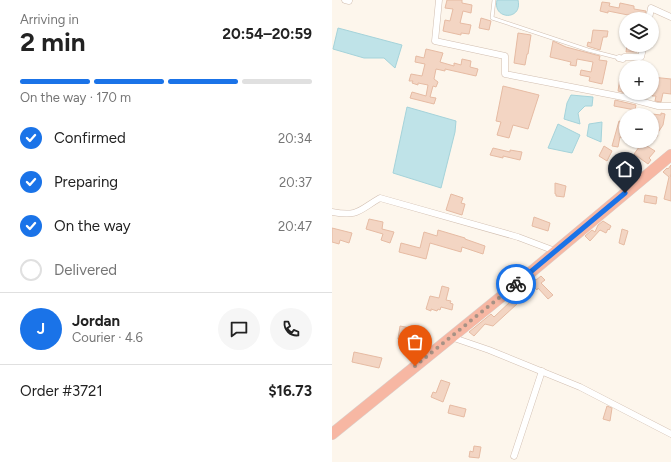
<!DOCTYPE html>
<meta charset="utf-8">
<style>
:root{--surface:#fff;--page:#f6f6f6;--text:#222;--muted:#767676;--line:#e0e0e0;--accent:#1a73e8}
body{margin:0;font-family:Figtree,sans-serif;background:var(--page);color:var(--text);height:100vh;display:flex;flex-direction:column;font-size:15px;white-space:nowrap}
*{box-sizing:border-box;margin:0}
p{font-size:13px;color:var(--muted)}
.icon{flex:none;width:22px;height:22px;fill:none;stroke:currentColor;stroke-width:2;stroke-linecap:round;stroke-linejoin:round}
.map{position:relative;flex:1;overflow:hidden}
.side{display:flex;flex-direction:column;background:var(--surface);width:332px}
.side>*{flex:none}
.controls{position:absolute;left:287px;top:12px;display:grid;gap:8px}
.controls a{display:grid;place-items:center;width:40px;height:40px;border-radius:50%;background:var(--surface);box-shadow:0 1px 3px #0004;font-size:20px}
.pin{position:absolute;display:grid;place-items:center;width:34px;height:34px;color:#fff;margin:-41px -17px;border-radius:50% 50% 50% 0;rotate:-45deg;box-shadow:0 0 4px #0007}
.pin .icon{rotate:45deg}
.courier{position:absolute;display:grid;place-items:center;width:40px;height:40px;margin:-20px;border:3px solid #1a73e8;border-radius:50%;background:#fff;color:#222;box-shadow:0 1px 5px #0007}
.head em{font-style:normal;font-weight:700}
.head div{display:flex;flex-direction:column-reverse}
.head{display:flex;align-items:center;justify-content:space-between;height:68px;padding:0 20px}
h1{font-size:26px;font-weight:700;line-height:30px}
.bar{display:grid;grid-template-columns:repeat(4,1fr);gap:6px 4px;align-content:center;height:48px;padding:0 20px}
.bar i{height:5px;border-radius:3px;background:var(--line)}
.bar .active{background:var(--accent)}
.bar p{grid-column:span 4}
.line{display:flex;align-items:center;gap:10px;padding:0 20px;border-top:1px solid var(--line)}
.line div{flex:1}
.round{display:grid;place-items:center;flex:none;width:42px;height:42px;border-radius:21px;background:var(--page)}
ol{padding:0 20px;list-style:none}
li{display:flex;align-items:center;gap:12px;height:44px}
li p{margin-inline-start:auto}
li .icon{padding:4px;border-radius:50%;background:var(--accent);color:#fff;stroke-width:4}
li:last-child{color:var(--muted)}
li i{width:22px;height:22px;border:2px solid var(--line);border-radius:50%}
main{display:flex;flex:1;min-height:0}
.map>svg:first-child{display:block}
.water{fill:#bfe3e8;stroke:#a5d3da}
.building{fill:#f3d5c3;stroke:#e6bba3}
.lines{fill:none;stroke-linecap:round;stroke-linejoin:round}
.lane-casing{stroke:#d1beb0;stroke-width:4}
.street-casing{stroke:#d1beb0;stroke-width:7}
.highway-casing{stroke:#dad1cd;stroke-width:12}
.lane{stroke:#fff;stroke-width:3}
.street{stroke:#fff;stroke-width:6}
.highway{stroke:#f7b7a3;stroke-width:11}
.done{stroke:#a89285;stroke-width:4;stroke-dasharray:0 7.2}
.route{stroke:#1a73e8;stroke-width:5}
</style>
<main>
<section class="side">
<div class="head"><div><h1>2 min</h1><p>Arriving in</p></div><em>20:54–20:59</em></div>
<div class="bar"><i class="active"></i><i class="active"></i><i class="active"></i><i></i><p>On the way · 170 m</p></div>
<ol>
<li><svg class="icon" aria-label="check" viewBox="0 0 24 24"><path d="M5 12l5 5 9-10"/></svg>Confirmed<p>20:34</p></li>
<li><svg class="icon" aria-label="check" viewBox="0 0 24 24"><path d="M5 12l5 5 9-10"/></svg>Preparing<p>20:37</p></li>
<li><svg class="icon" aria-label="check" viewBox="0 0 24 24"><path d="M5 12l5 5 9-10"/></svg>On the way<p>20:47</p></li>
<li><i></i>Delivered</li>
</ol>
<div class="line" style="height:72px"><b class="round" style="background:var(--accent);color:#fff">J</b><div><b>Jordan</b><p>Courier · 4.6</p></div><a class="round"><svg class="icon" aria-label="chat" viewBox="0 0 24 24"><path d="M4 5h16v11H9l-5 4z"/></svg></a><a class="round"><svg class="icon" aria-label="phone" viewBox="0 0 24 24"><path d="M5 4h4l2 5-3 2q2 4 5 5l2-3 5 2v4C11 20 4 13 5 4z"/></svg></a></div>
<div class="line" style="height:52px"><div>Order #3721</div><b>$16.73</b></div>
</section>
<div class="map">
<svg width="339" height="462" viewBox="0 0 339 462">
<rect width="100%" height="100%" fill="#fdf6ec"/>
<g class="water">
<path d="M 165,0 L 186,0 C 191,21 160,20 165,0 Z"/>
<path d="M 6,28 L 70,45 L 63,68 L 52,58 L 32,58 L 1,49 Z"/>
<path d="M 239,95 L 261,97 L 260,106 L 253,106 L 246,113 L 248,124 L 232,119 L 235,103 Z"/>
<path d="M 75,107 L 124,121 L 123,132 L 109,188 L 61,173 Z"/>
<path d="M 270,122 L 269,142 L 255,136 L 257,124 Z"/>
<path d="M 226,124 L 248,135 L 240,153 L 216,148 Z"/>
</g>
<g class="building">
<path d="M 115,0 L 130,0 L 130,3 L 140,5 L 139,13 L 131,11 L 128,23 L 139,25 L 137,34 L 129,33 L 129,35 L 111,31 L 113,20 L 118,21 L 121,9 L 113,8 Z"/>
<path d="M 270,2 L 278,3 L 277,6 L 287,8 L 288,3 L 302,6 L 302,9 L 314,11 L 313,19 L 307,19 L 308,17 L 306,17 L 276,11 L 276,13 L 268,11 Z"/>
<path d="M 149,18 L 159,21 L 157,30 L 147,28 Z"/>
<path d="M 261,30 L 276,31 L 275,37 L 271,37 L 268,50 L 255,46 L 256,42 L 259,43 Z"/>
<path d="M 186,33 L 199,35 L 196,54 L 195,54 L 193,65 L 182,63 Z"/>
<path d="M 221,41 L 234,47 L 268,56 L 267,60 L 275,61 L 270,84 L 257,81 L 258,77 L 248,75 L 249,70 L 259,72 L 261,62 L 245,59 L 244,66 L 238,65 L 239,62 L 218,57 Z"/>
<path d="M 295,45 L 306,45 L 305,52 L 294,52 Z"/>
<path d="M 94,49 L 111,53 L 108,62 L 122,66 L 122,63 L 129,65 L 130,59 L 139,61 L 138,67 L 146,69 L 144,76 L 113,69 L 113,71 L 104,69 L 102,79 L 106,82 L 104,87 L 101,86 L 98,97 L 104,98 L 102,104 L 78,98 L 80,92 L 94,96 L 96,85 L 86,83 L 86,85 L 80,83 L 81,81 L 77,81 L 79,74 L 90,76 L 93,64 L 83,62 L 84,56 L 92,58 Z"/>
<path d="M 320,77 L 339,79 L 339,94 L 331,93 L 329,102 L 323,101 L 324,96 L 320,96 Z"/>
<path d="M 288,78 L 293,79 L 292,84 L 294,84 L 294,93 L 301,93 L 301,95 L 286,91 Z"/>
<path d="M 171,86 L 207,95 L 196,129 L 181,125 L 177,138 L 165,135 L 169,122 L 164,121 Z"/>
<path d="M 283,100 L 304,105 L 303,110 L 282,106 Z"/>
<path d="M 329,113 L 333,114 L 331,125 L 325,134 L 326,135 L 320,143 L 320,114 L 329,115 Z"/>
<path d="M 287,121 L 292,122 L 292,124 L 294,125 L 294,138 L 288,137 L 286,147 L 280,146 Z"/>
<path d="M 310,143 L 323,151 L 317,158 L 319,160 L 316,164 L 302,154 Z"/>
<path d="M 272,146 L 280,151 L 275,161 L 267,156 Z"/>
<path d="M 161,148 L 178,152 L 178,150 L 190,152 L 188,160 L 171,156 L 171,158 L 158,155 Z"/>
<path d="M 281,161 L 290,163 L 290,161 L 296,163 L 294,171 L 280,168 Z"/>
<path d="M 339,165 L 339,174 L 338,176 L 339,176 L 339,201 L 332,199 L 337,177 L 331,172 L 335,168 L 336,169 Z"/>
<path d="M 223,183 L 234,186 L 232,197 L 224,196 L 224,194 L 223,194 Z"/>
<path d="M 119,194 L 131,198 L 129,203 L 133,204 L 130,215 L 114,210 Z"/>
<path d="M 313,195 L 325,197 L 324,204 L 312,202 Z"/>
<path d="M 202,217 L 218,223 L 216,231 L 200,226 Z"/>
<path d="M 37,219 L 51,222 L 50,229 L 62,232 L 58,243 L 49,240 L 51,234 L 34,229 Z"/>
<path d="M 271,221 L 279,226 L 277,230 L 276,229 L 274,233 L 268,230 L 258,241 L 253,236 L 260,230 L 263,232 L 266,225 Z"/>
<path d="M 0,228 L 20,233 L 17,243 L 8,240 L 7,244 L 0,242 Z"/>
<path d="M 290,229 L 296,231 L 292,245 L 287,243 Z"/>
<path d="M 106,230 L 133,238 L 133,239 L 153,246 L 151,254 L 130,247 L 129,252 L 98,243 L 94,259 L 67,252 L 69,243 L 88,248 L 92,232 L 105,236 Z"/>
<path d="M 209,276 L 213,280 L 209,283 L 221,295 L 216,299 L 206,288 L 205,290 L 203,288 L 196,298 L 193,296 L 187,303 L 184,300 L 192,287 L 202,278 L 204,280 Z"/>
<path d="M 110,286 L 117,288 L 114,300 L 119,301 L 118,303 L 121,304 L 120,310 L 109,307 L 108,310 L 106,309 L 105,311 L 99,309 L 99,311 L 94,309 L 98,296 L 107,298 Z"/>
<path d="M 180,300 L 185,304 L 161,326 L 153,324 L 142,336 L 137,332 L 159,314 L 162,317 Z"/>
<path d="M 68,326 L 79,328 L 77,341 L 66,339 Z"/>
<path d="M 22,352 L 50,358 L 47,368 L 20,362 Z"/>
<path d="M 109,380 L 118,383 L 111,402 L 99,397 L 101,392 L 104,393 Z"/>
<path d="M 118,405 L 134,409 L 132,417 L 116,413 Z"/>
<path d="M 275,406 L 280,408 L 278,421 L 271,419 Z"/>
<path d="M 142,446 L 149,447 L 147,458 L 137,457 L 138,451 L 141,452 Z"/>
</g>
<g class="lines">
<defs>
<path id="lane" d="M 162,0 L 160,18 L 256,50 L 287,58"/>
<g id="street">
<path d="M 13,0 L 17,1"/>
<path d="M 107,0 L 103,41 L 173,56 L 173,74 L 296,98 L 326,106 L 339,106"/>
<path d="M 317,19 L 319,8 L 339,17"/>
<path d="M 287,58 L 291,59 L 292,57 L 309,57 L 312,45"/>
<path d="M 0,212 C 27,217 27,210 48,198 L 186,237 L 223,251"/>
<path d="M 119,337 L 157,350 L 248,387 L 339,434"/>
<path d="M 182,456 L 210,371"/>
</g>
<path id="highway" d="M 0,434 L 180,288 L 339,155"/>
</defs>
<use href="#lane" class="lane-casing"/>
<use href="#street" class="street-casing"/>
<use href="#highway" class="highway-casing"/>
<use href="#lane" class="lane"/>
<use href="#street" class="street"/>
<use href="#highway" class="highway"/>
</g>
<g class="lines">
<path class="done" d="M 83,366 L 184,284"/>
<path class="route" d="M 184,284 L 293,193"/>
</g>
</svg>
<div class="controls">
<a><svg class="icon" aria-label="layers" viewBox="0 0 24 24"><path d="M12 4l9 5-9 5-9-5zM3 14l9 5 9-5"/></svg></a>
<a>+</a>
<a>−</a>
</div>
<div class="pin" style="left:83px;top:366px;background:#ea580c"><svg class="icon" aria-label="bag" viewBox="0 0 24 24"><path d="M5 8h14l-1 12H6zM9 8a3 3 0 0 1 6 0"/></svg></div>
<div class="pin" style="left:293px;top:193px;background:#1f2937"><svg class="icon" aria-label="home" viewBox="0 0 24 24"><path d="M3 11l9-7 9 7M6 9v11h12V9"/></svg></div>
<div class="courier" style="left:184px;top:284px"><svg class="icon" aria-label="bike" viewBox="0 0 24 24"><circle cx="6" cy="16" r="4"/><circle cx="18" cy="16" r="4"/><path d="M6 16l4-8h5l3 8M10 8l3 8H6M13 5h3"/></svg></div>
</div>
</main>
